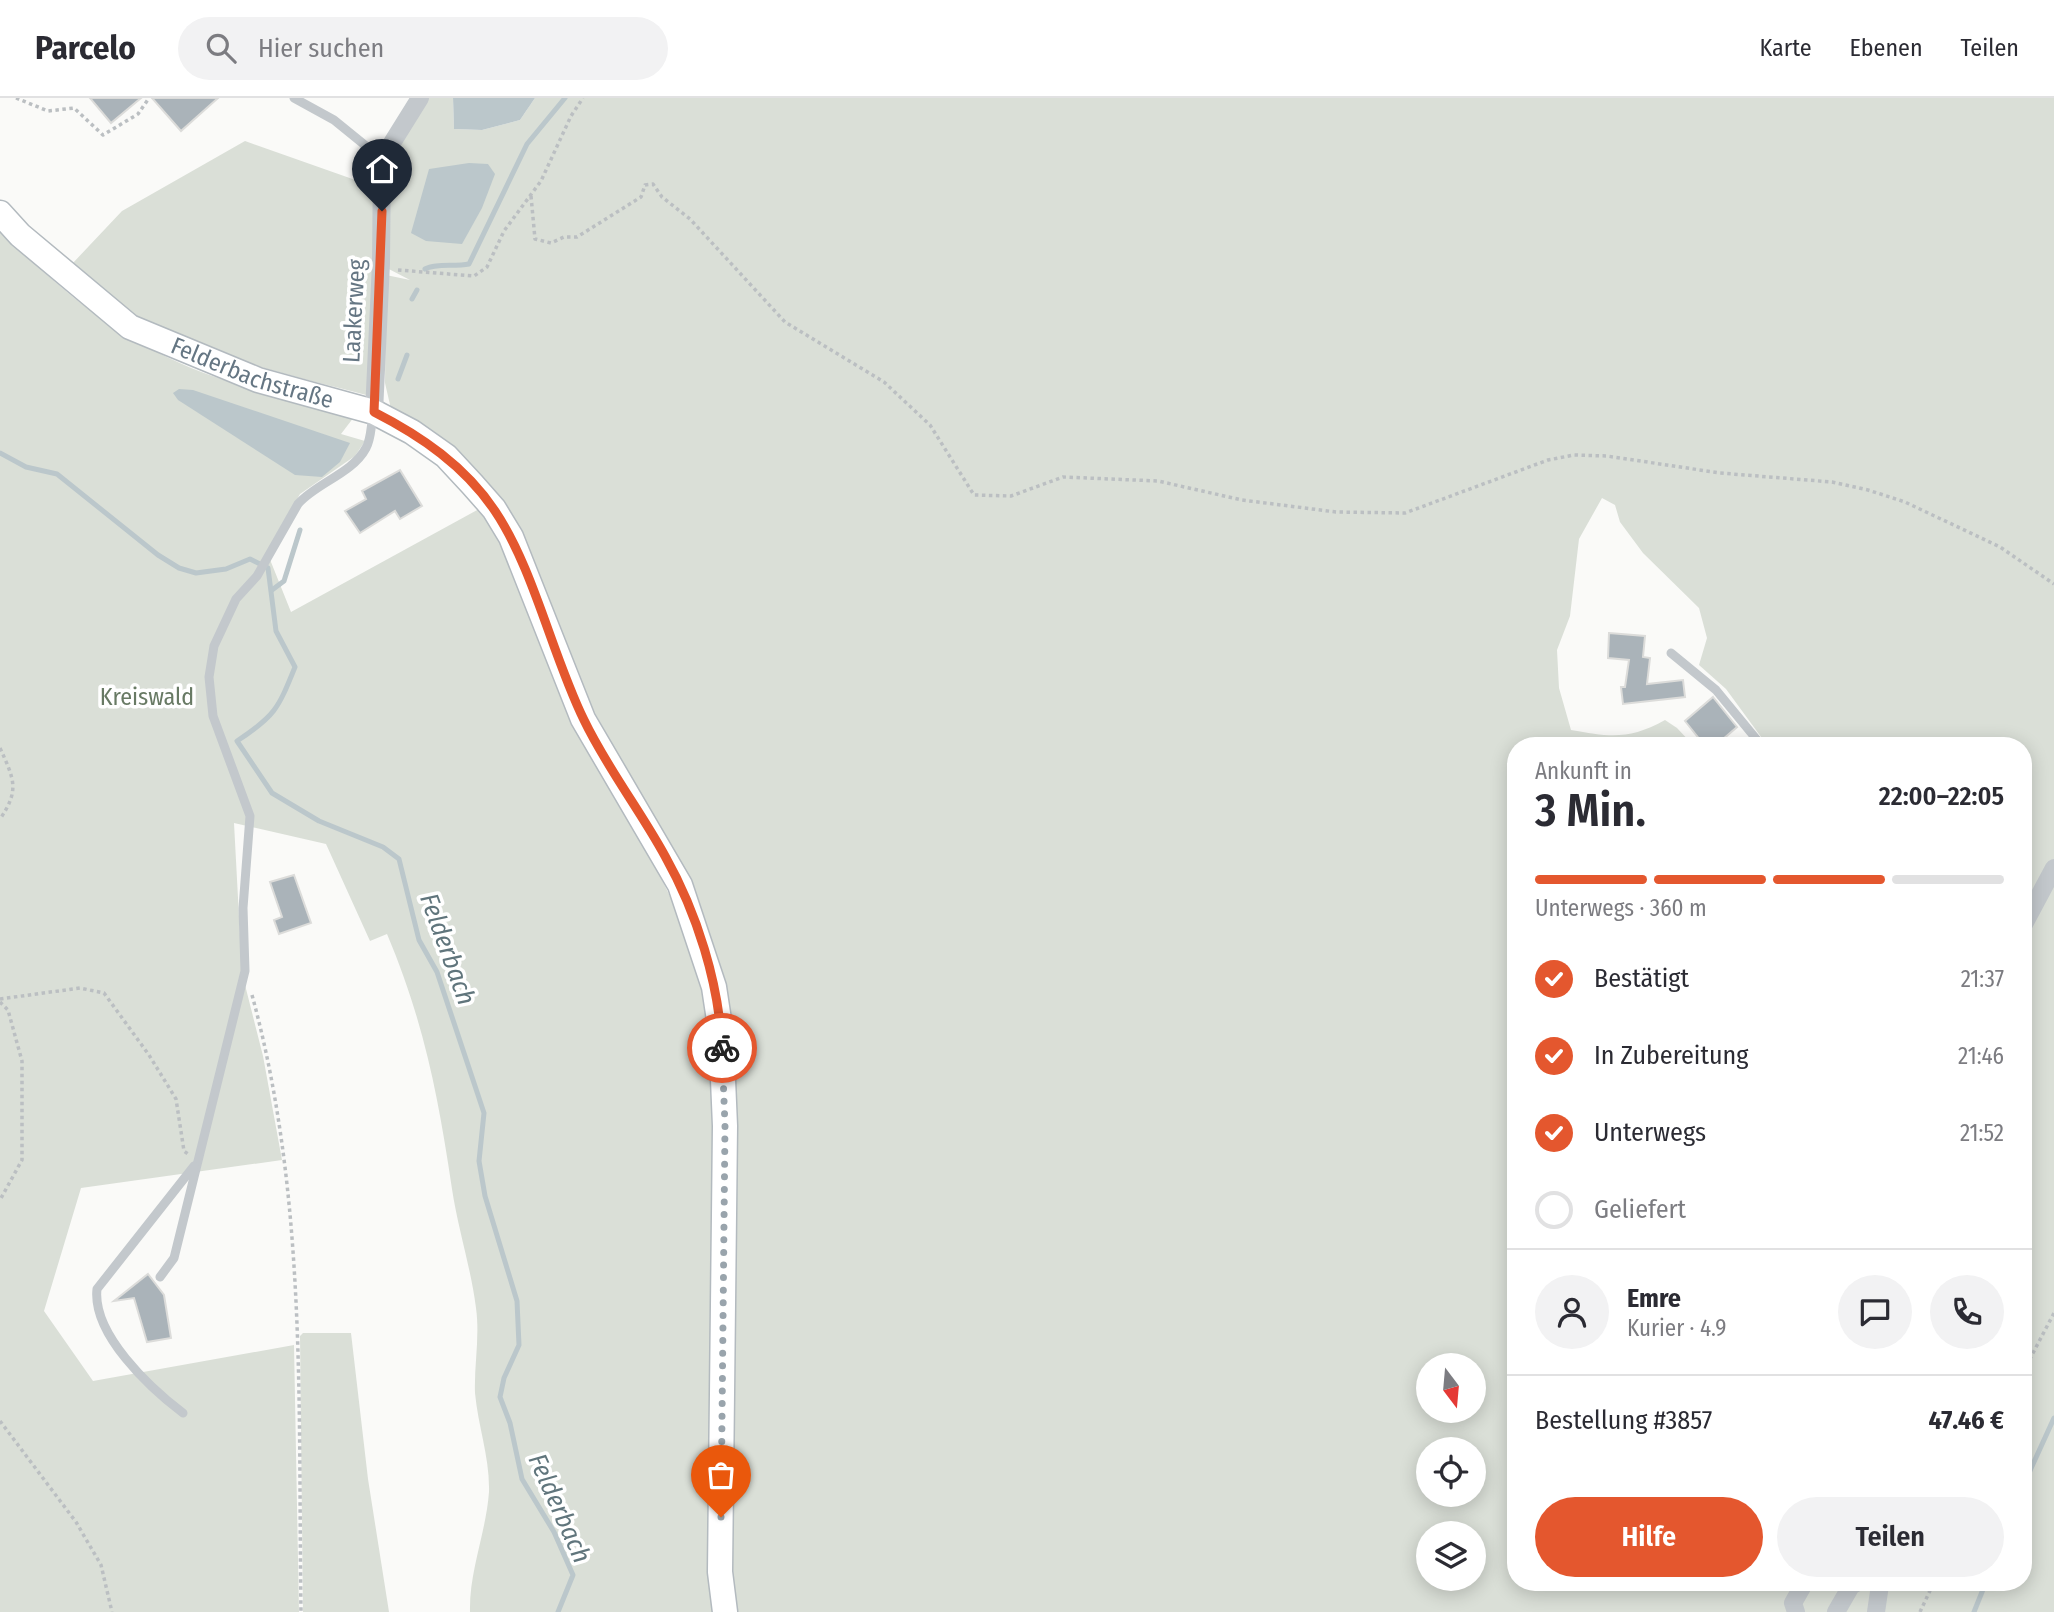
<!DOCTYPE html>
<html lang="de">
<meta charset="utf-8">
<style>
:root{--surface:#fff;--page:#f2f2f3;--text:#2b2b33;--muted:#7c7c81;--line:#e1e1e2;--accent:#e4572e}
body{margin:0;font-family:"Fira Sans Condensed",sans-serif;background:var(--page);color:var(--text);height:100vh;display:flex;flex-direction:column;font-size:26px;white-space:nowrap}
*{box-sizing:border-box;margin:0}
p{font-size:23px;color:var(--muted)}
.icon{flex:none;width:38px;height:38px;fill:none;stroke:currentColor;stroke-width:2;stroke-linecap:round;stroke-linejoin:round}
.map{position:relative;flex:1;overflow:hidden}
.panel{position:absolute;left:1507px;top:639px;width:525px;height:854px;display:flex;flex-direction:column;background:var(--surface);border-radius:28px;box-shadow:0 4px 18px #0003}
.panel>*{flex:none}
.needle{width:46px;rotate:164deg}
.tools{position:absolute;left:1416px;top:1255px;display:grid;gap:14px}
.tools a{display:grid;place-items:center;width:70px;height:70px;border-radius:50%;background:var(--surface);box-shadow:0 4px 18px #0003;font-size:35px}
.pin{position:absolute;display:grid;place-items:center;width:60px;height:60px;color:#fff;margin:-72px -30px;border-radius:50% 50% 50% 0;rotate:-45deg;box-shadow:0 0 7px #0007}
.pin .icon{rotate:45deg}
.courier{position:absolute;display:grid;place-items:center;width:70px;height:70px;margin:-35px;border:5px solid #e4572e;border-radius:50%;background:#fff;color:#222;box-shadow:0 2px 9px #0007}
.head em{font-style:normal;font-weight:600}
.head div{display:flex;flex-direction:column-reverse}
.head{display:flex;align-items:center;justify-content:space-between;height:119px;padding:0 28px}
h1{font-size:46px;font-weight:600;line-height:52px}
.bar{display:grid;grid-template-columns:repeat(4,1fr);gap:10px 7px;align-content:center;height:84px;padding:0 28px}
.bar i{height:9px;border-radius:5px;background:var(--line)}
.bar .selected{background:var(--accent)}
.bar p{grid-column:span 4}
.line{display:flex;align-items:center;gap:18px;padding:0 28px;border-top:2px solid var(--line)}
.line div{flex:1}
.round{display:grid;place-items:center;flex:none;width:74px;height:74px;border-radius:37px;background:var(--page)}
ol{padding:0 28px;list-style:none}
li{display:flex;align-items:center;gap:21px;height:77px}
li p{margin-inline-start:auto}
li .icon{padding:7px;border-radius:50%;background:var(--accent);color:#fff;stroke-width:4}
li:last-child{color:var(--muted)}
li i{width:38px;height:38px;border:4px solid var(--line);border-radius:50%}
.button{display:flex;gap:14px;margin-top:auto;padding:14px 28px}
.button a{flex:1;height:80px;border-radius:42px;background:var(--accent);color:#fff;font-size:28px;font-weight:600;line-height:80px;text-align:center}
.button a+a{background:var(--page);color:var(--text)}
header{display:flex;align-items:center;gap:42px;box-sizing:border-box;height:98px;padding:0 35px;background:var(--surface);border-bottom:2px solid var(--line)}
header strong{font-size:33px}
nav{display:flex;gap:38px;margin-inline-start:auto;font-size:24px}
.search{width:490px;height:63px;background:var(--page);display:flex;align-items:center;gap:18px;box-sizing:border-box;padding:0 24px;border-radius:38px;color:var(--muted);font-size:26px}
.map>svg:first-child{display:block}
.green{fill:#dadfd7;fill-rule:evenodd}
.water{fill:#bbc7cb}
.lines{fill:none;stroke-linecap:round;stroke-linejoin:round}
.stream{stroke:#bbc7cb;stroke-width:5}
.building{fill:#aab3b9;stroke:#dcdcda;stroke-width:2}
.secondary-casing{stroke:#b3babf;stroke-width:27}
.path{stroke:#bbbfc2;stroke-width:3.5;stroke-dasharray:3.5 3.5;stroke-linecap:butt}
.lane{stroke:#c3c8cc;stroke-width:9}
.street{stroke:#c3c8cc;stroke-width:18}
.secondary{stroke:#fff;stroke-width:24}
.done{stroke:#99a4ac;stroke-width:7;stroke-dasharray:0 12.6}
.route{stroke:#e4572e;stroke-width:9}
.labels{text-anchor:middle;stroke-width:7;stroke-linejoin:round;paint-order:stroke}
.street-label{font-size:24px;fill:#657683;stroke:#fff}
.park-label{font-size:24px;fill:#687a64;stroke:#fff}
.water-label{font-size:26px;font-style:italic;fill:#60757c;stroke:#fff}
</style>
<header>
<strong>Parcelo</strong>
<div class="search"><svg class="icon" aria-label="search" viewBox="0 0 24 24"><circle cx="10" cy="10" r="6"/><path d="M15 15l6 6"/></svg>Hier suchen</div>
<nav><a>Karte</a><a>Ebenen</a><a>Teilen</a></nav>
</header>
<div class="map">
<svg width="2054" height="1514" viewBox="0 0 2054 1514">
<rect width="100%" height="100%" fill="#fafaf8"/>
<g class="green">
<path d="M 424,0 L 453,0 L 454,31 L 482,32 L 520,22 L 535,0 L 2054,0 L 2054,767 L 2023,823 L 2023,648 L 1767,647 L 1726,591 L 1699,567 L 1707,540 L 1699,510 L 1643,455 L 1620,424 L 1615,407 L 1602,400 L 1579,441 L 1570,518 L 1557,552 L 1559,590 L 1571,632 C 1610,639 1629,642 1665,622 L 1677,630 L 1693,647 L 1516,648 L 1515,720 L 1516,1484 L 2023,1484 L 2023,835 L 2054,777 L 2054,1514 L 734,1514 L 730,1471 L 732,925 L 711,841 L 683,770 L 588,603 L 518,433 L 391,311 L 385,285 L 386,177 L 410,182 L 383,168 L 386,63 ZM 1428,1267 L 1474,1267 L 1474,1312 L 1428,1312 ZM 1428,1351 L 1474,1351 L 1474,1396 L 1428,1396 ZM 1428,1435 L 1474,1435 L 1474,1480 L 1428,1480 Z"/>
<path d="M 245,43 L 378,90 L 370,298 C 287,276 194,257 121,209 C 103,197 88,180 72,166 L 122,113 Z"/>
<path d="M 0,130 C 57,192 124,245 204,275 C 252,293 304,305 354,319 L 341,336 L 365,343 L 355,358 L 300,396 L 267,454 L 291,514 L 479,411 L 493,431 L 678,815 L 706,907 L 715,1025 L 715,1514 L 470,1514 C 469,1473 486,1435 489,1394 C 490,1360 478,1328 475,1295 C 474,1267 480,1239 476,1210 C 471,1170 458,1131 452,1091 C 438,997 424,924 387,836 L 370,843 L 326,746 L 234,725 L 242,875 L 263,958 L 282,1062 L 81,1090 L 44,1213 L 93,1283 L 294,1247 L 299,1514 L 0,1514 Z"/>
<path d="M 303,1235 L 351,1235 L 368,1381 L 389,1514 L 303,1514 L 300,1238 Z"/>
</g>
<g class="water">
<path d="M 453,0 L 535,0 L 520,22 L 482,32 L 454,31 Z"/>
<path d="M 469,65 L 488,66 L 495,76 L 482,110 L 462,146 L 426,143 L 411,135 L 429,71 Z"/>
<path d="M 179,291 L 193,292 L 350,345 L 340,364 L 322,379 L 295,377 L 178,302 L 173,295 Z"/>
</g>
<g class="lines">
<g class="stream">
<path d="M 425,171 C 435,165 455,169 469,166 L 527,46 L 565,0"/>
<path d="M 412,201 L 417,192"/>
<path d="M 398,281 L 407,257"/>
<path d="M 0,355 L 26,369 L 57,376 L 158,457 L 179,470 L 196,475 L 226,471 L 250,461 L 268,470 L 276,533 L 295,569 C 278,611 275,618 237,643 L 272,695 L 319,723 L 383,749 L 399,761 L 419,842 L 437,874 L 484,1015 L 479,1063 L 485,1098 L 517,1203 L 519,1247 L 504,1280 L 500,1299 L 510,1325 L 522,1381 L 554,1434 L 573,1477 L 558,1514"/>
<path d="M 272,492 L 284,483 L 300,432"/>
<path d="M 2023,1388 L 2054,1320"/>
<path d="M 1974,1514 L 1986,1484"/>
</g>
</g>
<g class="building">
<path d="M 90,0 L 141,0 L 111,25 Z"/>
<path d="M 152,0 L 218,0 L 181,33 Z"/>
<path d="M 400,372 L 422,408 L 400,421 L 395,413 L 360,435 L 345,413 L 366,401 L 362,393 Z"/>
<path d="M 1609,535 L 1645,538 L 1643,559 L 1650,560 L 1647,586 L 1683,582 L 1685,599 L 1623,606 L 1621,589 L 1625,589 L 1629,562 L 1608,560 Z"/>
<path d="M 1713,599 L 1737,629 L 1715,648 L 1705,648 L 1685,623 Z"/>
<path d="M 294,777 L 311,825 L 279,836 L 274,822 L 282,819 L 270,784 Z"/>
<path d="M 148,1176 L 164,1197 L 171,1240 L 147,1244 L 134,1200 L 114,1203 Z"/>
</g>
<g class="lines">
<defs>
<g id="secondary">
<path id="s1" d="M 0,115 L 20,137 L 130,229 L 258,282 L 374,314 L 412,334 L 446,358 L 472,386 L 494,411 L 511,439 L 583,621 L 680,787 L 714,889 L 721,935 L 725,1028 L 720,1474 L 725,1514"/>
</g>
</defs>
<use href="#secondary" class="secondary-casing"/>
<g class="path">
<path d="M 16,0 L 48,13 L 74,10 L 103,37 L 138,16 L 149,0"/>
<path d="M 531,98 L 535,141 L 551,145 L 564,139 L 577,139 L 641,99 L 645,87 L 653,86 L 662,99 L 690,121 L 785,224 L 884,284 L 930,327 L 974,397 L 1011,398 L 1063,379 L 1158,383 L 1242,402 L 1336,414 L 1405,415 L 1548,362 L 1574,357 L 1607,358 L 1720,375 L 1832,384 L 1868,392 L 1905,404 L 2000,449 L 2054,486"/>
<path d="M 398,172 L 474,178 L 487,169 L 504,133 L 541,83 L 571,18 L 583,0"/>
<path d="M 0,650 C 14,681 20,692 0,721"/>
<path d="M 252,897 C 307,1098 298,1308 301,1514"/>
<path d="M 0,901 L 80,890 L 104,895 L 149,957 L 176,1001 L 184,1053 L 188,1056"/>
<path d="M 0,904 L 8,912 L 22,963 L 22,1062 L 0,1102"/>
<path d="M 2023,1274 L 2054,1215"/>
<path d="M 0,1323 L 76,1424 L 101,1467 L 112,1514"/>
<path d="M 1920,1514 L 1934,1484"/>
</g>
<g class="lane">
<path d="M 294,0 L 334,22 L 382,61"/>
<path d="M 1671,555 L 1716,592 L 1762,648"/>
<path d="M 160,1179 L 174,1160 L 245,873 L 243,810 L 250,718 L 213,618 L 209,579 L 214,548 L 236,501 L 257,478 L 298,406 C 316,385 352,376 366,350 C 371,342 371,327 373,318"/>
<path d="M 183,1315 C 150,1290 92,1236 97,1191 L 194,1068"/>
</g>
<g class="street">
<path d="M 374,314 L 381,165 L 382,61 L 420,0"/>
<path d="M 2023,828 L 2054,770"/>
<path d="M 1796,1514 L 1793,1505 L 1805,1484"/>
<path d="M 1836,1514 L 1851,1488 L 1858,1484"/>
<path d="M 1876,1514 L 1880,1487 L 1878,1484"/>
</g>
<use href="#secondary" class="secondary"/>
</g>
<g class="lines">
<path class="done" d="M 721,1419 L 725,1028 L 722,950"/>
<path class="route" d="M 382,113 L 374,314 C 421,338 465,368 495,413 C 534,471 552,557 584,622 C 607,670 640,712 665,758 C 697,815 719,885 722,950"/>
</g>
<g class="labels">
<g class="street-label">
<text transform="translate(354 213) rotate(-87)" y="8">Laakerweg</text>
<text dy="8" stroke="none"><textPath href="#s1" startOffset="304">Felderbachstraße</textPath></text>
</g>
<g class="park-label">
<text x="147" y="607">Kreiswald</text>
</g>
<g class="water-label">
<text transform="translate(448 851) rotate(70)" y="9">Felderbach</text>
<text transform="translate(560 1410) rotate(66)" y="9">Felderbach</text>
</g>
</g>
</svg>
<div class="tools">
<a><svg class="needle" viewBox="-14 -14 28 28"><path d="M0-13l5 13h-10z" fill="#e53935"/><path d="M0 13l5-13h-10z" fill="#7c7c81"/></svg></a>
<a><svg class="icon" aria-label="locate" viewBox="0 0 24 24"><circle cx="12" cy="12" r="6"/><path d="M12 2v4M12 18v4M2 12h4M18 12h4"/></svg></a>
<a><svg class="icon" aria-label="layers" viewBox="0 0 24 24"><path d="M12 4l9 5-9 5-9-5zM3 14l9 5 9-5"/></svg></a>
</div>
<div class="pin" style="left:721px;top:1419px;background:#ea580c"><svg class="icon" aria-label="bag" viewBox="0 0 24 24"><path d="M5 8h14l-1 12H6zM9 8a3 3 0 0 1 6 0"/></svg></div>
<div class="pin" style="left:382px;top:113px;background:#1f2937"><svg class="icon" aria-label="home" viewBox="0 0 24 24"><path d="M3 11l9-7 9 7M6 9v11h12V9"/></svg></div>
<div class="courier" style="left:722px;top:950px"><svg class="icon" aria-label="bike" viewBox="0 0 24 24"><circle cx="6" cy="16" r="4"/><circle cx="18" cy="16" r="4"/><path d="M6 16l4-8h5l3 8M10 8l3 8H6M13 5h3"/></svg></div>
<section class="panel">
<div class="head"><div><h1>3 Min.</h1><p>Ankunft in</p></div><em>22:00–22:05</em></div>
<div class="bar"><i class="selected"></i><i class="selected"></i><i class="selected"></i><i></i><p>Unterwegs · 360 m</p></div>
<ol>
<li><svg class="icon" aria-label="check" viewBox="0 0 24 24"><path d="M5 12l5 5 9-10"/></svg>Bestätigt<p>21:37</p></li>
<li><svg class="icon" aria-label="check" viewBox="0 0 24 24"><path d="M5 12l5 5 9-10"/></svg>In Zubereitung<p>21:46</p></li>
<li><svg class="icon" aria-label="check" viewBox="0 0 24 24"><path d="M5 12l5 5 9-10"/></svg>Unterwegs<p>21:52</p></li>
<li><i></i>Geliefert</li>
</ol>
<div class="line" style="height:126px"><a class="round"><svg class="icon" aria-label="person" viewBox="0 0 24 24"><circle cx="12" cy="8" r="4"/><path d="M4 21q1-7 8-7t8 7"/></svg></a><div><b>Emre</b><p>Kurier · 4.9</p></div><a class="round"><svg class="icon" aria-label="chat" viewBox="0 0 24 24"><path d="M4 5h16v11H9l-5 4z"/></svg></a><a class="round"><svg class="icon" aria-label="phone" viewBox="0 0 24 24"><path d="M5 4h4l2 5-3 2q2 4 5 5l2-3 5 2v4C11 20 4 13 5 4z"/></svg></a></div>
<div class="line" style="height:91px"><div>Bestellung #3857</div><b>47.46 €</b></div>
<div class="button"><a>Hilfe</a><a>Teilen</a></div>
</section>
</div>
